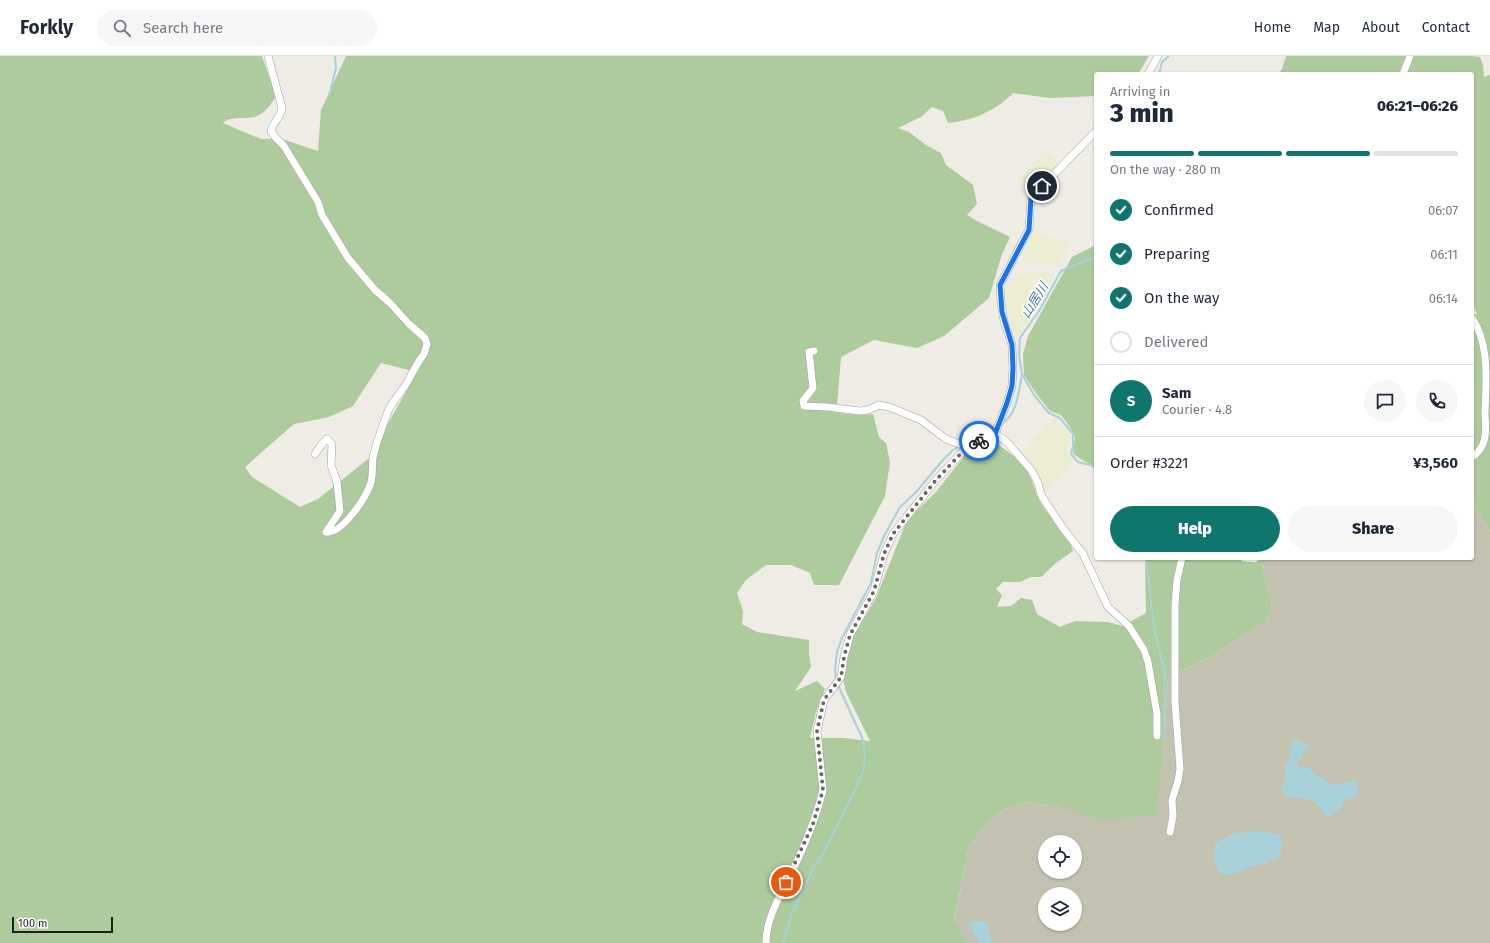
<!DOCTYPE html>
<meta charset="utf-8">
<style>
:root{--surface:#fff;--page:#f6f6f7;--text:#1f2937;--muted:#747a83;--line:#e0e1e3;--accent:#0f766e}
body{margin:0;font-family:"Fira Sans","Noto Sans JP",sans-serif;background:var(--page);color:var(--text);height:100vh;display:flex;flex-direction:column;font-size:15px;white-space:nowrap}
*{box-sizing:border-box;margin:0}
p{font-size:13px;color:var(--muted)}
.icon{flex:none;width:22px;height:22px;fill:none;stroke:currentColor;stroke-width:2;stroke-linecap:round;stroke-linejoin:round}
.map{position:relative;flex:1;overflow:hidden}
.sheet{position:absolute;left:1094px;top:16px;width:380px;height:488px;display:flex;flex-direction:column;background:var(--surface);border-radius:4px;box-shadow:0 1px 3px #0004}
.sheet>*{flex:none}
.fabs{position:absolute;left:1038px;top:779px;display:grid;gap:8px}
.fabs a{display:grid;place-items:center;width:44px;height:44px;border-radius:50%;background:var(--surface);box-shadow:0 1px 3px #0004;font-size:20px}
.scale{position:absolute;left:12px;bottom:10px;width:101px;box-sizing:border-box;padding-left:4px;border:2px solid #1e1e1e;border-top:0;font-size:11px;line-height:14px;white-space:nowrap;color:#1e1e1e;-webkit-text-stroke:3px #fff;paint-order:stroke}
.pin{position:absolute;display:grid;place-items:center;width:34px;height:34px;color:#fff;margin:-17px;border:2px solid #fff;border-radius:50%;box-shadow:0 1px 4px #0007}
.courier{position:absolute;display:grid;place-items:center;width:40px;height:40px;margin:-20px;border:3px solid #1a73e8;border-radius:50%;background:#fff;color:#222;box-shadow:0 1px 5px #0007}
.summary em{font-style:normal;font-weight:800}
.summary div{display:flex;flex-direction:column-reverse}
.summary{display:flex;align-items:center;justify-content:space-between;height:68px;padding:0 16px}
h1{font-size:26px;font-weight:800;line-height:30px}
.bar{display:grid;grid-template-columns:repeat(4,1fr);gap:6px 4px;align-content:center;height:48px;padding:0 16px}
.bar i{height:5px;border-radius:3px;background:var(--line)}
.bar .active{background:var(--accent)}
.bar p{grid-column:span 4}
.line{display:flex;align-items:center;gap:10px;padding:0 16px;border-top:1px solid var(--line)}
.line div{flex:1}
.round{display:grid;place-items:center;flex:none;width:42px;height:42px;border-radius:21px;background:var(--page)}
ol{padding:0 16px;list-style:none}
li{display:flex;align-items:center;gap:12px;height:44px}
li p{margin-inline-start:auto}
li .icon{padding:4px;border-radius:50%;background:var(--accent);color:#fff;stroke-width:4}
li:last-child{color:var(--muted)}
li i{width:22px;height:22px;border:2px solid var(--line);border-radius:50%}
.action{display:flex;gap:8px;margin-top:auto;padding:8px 16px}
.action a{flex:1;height:46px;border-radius:24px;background:var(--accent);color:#fff;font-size:16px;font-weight:800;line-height:46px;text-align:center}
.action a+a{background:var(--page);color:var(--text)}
header{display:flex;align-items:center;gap:24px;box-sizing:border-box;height:56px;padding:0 20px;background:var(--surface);border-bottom:1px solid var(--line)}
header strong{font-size:19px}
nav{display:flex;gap:22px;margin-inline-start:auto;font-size:14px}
.search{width:280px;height:36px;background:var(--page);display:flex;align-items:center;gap:10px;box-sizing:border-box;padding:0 14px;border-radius:22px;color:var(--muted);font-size:15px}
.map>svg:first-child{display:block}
.construction{fill:#c3c2b1;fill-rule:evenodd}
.farmland{fill:#ececd2}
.forest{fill:#adcb9c;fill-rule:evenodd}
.water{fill:#a8d1da}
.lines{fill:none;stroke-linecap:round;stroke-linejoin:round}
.stream{stroke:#a8d1da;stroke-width:2}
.street-casing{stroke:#a2a2a2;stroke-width:8}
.street{stroke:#fff;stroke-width:7}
.done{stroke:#676664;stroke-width:4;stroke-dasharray:0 7.2}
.route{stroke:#1a73e8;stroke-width:5}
.labels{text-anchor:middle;stroke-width:3;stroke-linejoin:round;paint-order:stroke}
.water-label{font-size:13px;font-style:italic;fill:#4e7ba0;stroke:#fff}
</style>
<header>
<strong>Forkly</strong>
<div class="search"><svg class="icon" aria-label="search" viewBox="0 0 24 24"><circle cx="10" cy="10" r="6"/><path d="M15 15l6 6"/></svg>Search here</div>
<nav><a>Home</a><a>Map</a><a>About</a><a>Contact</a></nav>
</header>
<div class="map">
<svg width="1490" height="887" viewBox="0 0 1490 887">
<rect width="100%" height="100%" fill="#efebe5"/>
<path class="construction" d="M 1472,444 L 1490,476 L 1490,887 L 969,887 L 954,866 L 969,791 L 991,763 L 1007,752 L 1029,746 L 1059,751 L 1163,703 L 1168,622 L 1214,599 L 1266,565 L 1272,550 L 1260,502 L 1472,502 ZM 1045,786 L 1075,786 L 1075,816 L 1045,816 ZM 1045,838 L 1075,838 L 1075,868 L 1045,868 Z"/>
<g class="farmland">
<path d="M 1046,96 L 1058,106 L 1058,108 L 1031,135 L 1028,134 L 1017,122 L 1043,97 Z"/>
<path d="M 1032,174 L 1034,174 L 1051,182 L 1067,185 L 1071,189 L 1061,204 L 1057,208 L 1026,209 L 1021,196 Z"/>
<path d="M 1031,216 L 1055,218 L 1025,272 L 1016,283 L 1012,276 L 1004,238 L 1005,233 L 1019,218 Z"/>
<path d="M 1056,362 L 1066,374 L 1070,383 L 1066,394 L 1075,407 L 1044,438 L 1033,412 L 1022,397 L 1053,363 Z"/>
</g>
<g class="forest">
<path d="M 0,0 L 262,0 L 276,41 C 272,46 267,54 261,58 C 248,66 233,58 223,67 L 261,83 L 282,83 L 318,95 L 321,54 L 346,0 L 1149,0 L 1138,18 L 1096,18 L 1096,40 L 1050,42 L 1013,37 C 995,56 973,64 948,67 L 943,55 L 932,51 L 921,61 L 898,72 L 909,76 L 926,89 L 941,97 L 946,109 L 973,129 L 977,148 L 967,159 L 979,166 L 1010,181 L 1002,198 L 989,242 L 944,280 L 917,292 L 874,284 L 841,301 L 837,349 L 839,357 L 860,359 L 873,358 L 879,381 L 886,387 L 890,406 L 885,440 L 839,529 L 814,529 L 810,517 L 791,509 L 766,509 L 746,524 L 737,537 L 743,555 L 742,568 L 757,576 L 809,584 L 809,598 L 811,611 L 795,635 L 817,625 L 825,633 L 816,656 L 810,682 L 843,682 L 870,685 L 846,636 L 839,605 L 876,542 L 907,464 L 935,437 L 966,398 L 993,385 C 1005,393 1019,403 1027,415 C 1034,427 1036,441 1044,452 C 1054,466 1068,478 1073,495 L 1056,507 L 1041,521 L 1031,521 L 1020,526 L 1003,526 L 996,533 L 1002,539 L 997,551 L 1011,550 L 1021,542 L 1032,544 L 1037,558 L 1060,571 L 1075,565 L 1108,566 L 1122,570 L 1146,557 L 1145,502 L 1260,502 L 1272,550 L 1266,565 L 1214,599 L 1168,622 L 1163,703 L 1155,759 L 1102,764 L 1059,751 L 1029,746 L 1007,752 L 991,763 L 969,791 L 954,865 L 969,887 L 0,887 ZM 381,307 L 417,316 L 368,403 L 318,443 L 300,451 L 252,421 L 245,411 L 294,368 L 329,361 L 353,350 Z"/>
<path d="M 1286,0 L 1471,0 L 1480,1 L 1483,9 L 1484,21 L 1490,19 L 1490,476 L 1472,444 L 1472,259 L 1477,258 L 1472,246 L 1472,18 L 1278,18 L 1282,13 Z"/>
<path d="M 1096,189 L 1096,412 C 1088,406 1080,404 1073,397 L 1075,381 L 1070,371 L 1061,359 L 1050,355 L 1035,336 L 1024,319 L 1023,298 L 1028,280 L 1072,201 Z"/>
</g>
<g class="water">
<path d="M 1292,682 L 1310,689 L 1309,692 C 1303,694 1302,696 1302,701 L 1297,706 L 1298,710 L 1309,712 L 1315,719 L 1324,723 L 1330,729 C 1338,727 1347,728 1354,724 L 1358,727 L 1357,740 L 1345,744 L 1341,752 L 1328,762 C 1324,756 1320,749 1313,746 C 1303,740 1288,745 1281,735 L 1286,717 L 1283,710 L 1289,706 C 1289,702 1290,700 1291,696 C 1292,692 1291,687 1292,682 Z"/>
<path d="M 1260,775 L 1278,778 L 1281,781 L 1282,792 L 1279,801 L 1264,808 L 1249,811 L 1233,818 L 1222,818 L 1219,816 L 1214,805 L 1215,787 L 1235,777 Z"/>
<path d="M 976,865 L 983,865 L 988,868 L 988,873 L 992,887 L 980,887 C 974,881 974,873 967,868 Z"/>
</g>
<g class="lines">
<g class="stream">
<path d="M 1159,18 L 1162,6 L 1169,0"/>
<path d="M 329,40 L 336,12 L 335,0"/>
<path d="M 1096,201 L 1082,206 L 1061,215 L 1039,255 L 1020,282 L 1019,298 L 1022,318 L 1034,339 L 1049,357 L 1060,362 L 1073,378 L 1073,390 L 1071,398 L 1078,406 L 1090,409 L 1096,412"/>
<path d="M 1001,368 C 1017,360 1019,334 1022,318"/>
<path d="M 963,387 L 975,380 L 995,371"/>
<path d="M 1146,502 L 1154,571 L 1165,618 L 1164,683"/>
<path d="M 836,623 L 835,614 L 837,596 L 842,582 L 871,527 L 877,497 L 884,480 L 900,451 L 916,436 L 943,404 L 953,394 L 960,390"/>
<path d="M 783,887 L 792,857 L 815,809 L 820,803 L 843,758 L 864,714 L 865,699 L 863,684 L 838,629"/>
</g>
<defs>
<g id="street">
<path d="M 268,0 L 282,52 C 281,61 273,66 271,75 L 275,81 L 284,90 L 318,146 L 322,159 L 348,202 L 375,234 L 390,247 L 409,268 L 425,282 L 427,288 L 424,298 C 417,307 412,317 407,327 C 401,336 393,345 388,355 C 383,370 376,386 373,402 C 372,410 373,419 371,426 C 368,440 341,479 326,476 L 340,455 L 337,426 L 331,409 L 332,388 L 327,383 L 322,388 L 315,398"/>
<path d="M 1148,18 L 1158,0"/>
<path d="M 1403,18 L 1410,0"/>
<path d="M 1472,262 C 1490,288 1486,326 1485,357 C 1485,365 1487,377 1484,385 C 1482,392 1478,397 1472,401"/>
<path d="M 814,295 L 809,296 L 813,332 L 803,345 L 804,350 L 827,351 L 860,355 L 868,354 L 879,349 L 889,351 L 921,364 L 946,383 L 967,391"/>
<path d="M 995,378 L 1006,385 L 1032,415 L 1038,427 L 1041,439 L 1062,471 L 1083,498 L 1108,551 L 1129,570 L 1144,594 L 1148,606 L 1157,658 L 1157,680"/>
<path d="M 1244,502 L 1254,503 L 1256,502"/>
<path d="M 1170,776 L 1173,760 L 1172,744 L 1178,725 L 1180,713 L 1175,646 L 1175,549 L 1177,524 L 1182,502"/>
<path d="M 766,887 C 766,862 780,840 791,818 C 804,791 816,763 823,734 L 817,675 L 824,644 L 841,621 L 844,601 L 850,579 L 874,535 L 884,498 L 893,478 L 936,424 L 967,391 L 995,378 L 1007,347 L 1012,330 L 1013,312 L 1012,289 L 1004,265 L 1001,246 L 1000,229 L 1029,173 L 1031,142 L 1096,75"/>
</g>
</defs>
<use href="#street" class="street-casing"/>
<use href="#street" class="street"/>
</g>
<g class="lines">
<path class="done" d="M 786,826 L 813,768 L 823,734 L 817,675 L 824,644 L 841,621 L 844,601 L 850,579 L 874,535 L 884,498 L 893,478 L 936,424 L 967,391 L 979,385"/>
<path class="route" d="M 979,385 L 995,378 L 1007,347 L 1012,330 L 1013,312 L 1012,289 L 1002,256 L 1000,229 L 1029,174 L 1031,142 L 1042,130"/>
</g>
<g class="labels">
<g class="water-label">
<text transform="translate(1034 244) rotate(-58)" y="5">山居川</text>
</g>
</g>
</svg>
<div class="fabs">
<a><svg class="icon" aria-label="locate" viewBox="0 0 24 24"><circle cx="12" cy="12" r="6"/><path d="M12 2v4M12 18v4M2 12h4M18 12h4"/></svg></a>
<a><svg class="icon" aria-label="layers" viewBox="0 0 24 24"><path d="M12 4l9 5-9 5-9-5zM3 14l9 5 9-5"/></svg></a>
</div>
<div class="scale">100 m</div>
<div class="pin" style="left:786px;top:826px;background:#ea580c"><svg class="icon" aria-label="bag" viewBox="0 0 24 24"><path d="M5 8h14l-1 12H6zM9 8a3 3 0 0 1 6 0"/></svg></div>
<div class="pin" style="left:1042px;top:130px;background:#1f2937"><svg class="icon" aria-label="home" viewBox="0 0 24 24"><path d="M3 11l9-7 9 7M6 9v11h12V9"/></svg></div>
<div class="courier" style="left:979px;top:385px"><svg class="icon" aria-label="bike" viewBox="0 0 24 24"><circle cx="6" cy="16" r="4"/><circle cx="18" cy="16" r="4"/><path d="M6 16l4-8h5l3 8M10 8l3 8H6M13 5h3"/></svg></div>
<section class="sheet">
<div class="summary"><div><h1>3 min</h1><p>Arriving in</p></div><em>06:21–06:26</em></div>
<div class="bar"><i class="active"></i><i class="active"></i><i class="active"></i><i></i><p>On the way · 280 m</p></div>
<ol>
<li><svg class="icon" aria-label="check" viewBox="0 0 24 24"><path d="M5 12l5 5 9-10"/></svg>Confirmed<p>06:07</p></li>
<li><svg class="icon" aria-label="check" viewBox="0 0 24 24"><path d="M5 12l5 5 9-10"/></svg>Preparing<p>06:11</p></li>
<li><svg class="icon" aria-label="check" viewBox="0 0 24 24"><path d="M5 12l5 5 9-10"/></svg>On the way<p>06:14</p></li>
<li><i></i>Delivered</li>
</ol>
<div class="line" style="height:72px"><b class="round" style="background:var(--accent);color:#fff">S</b><div><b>Sam</b><p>Courier · 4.8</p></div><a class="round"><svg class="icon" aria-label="chat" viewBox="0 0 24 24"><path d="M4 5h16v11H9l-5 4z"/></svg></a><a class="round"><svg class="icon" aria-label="phone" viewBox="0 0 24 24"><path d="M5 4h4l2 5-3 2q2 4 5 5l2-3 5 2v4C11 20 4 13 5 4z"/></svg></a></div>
<div class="line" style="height:52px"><div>Order #3221</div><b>¥3,560</b></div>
<div class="action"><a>Help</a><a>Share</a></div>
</section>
</div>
